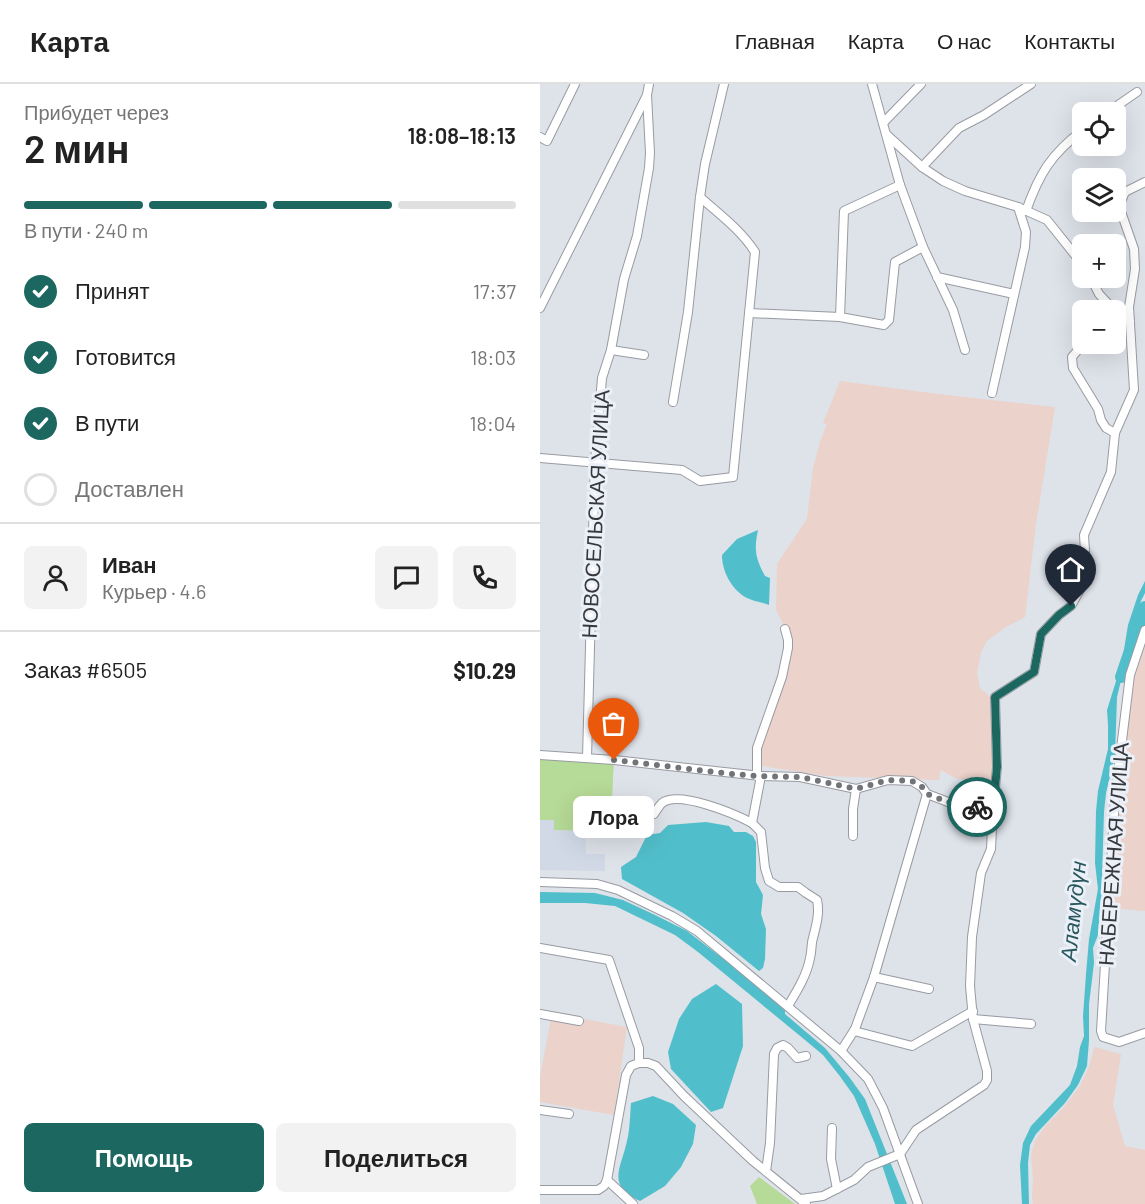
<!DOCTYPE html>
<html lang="ru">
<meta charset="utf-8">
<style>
:root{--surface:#fff;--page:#f2f2f2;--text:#222;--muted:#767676;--line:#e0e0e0;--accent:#1c6760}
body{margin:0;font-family:Barlow,sans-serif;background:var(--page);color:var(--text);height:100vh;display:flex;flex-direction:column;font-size:22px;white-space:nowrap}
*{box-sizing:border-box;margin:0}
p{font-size:20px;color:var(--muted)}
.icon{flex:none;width:33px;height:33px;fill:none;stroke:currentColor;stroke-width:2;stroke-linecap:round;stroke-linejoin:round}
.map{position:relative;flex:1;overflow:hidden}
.drawer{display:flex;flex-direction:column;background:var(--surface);width:540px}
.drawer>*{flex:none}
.tools{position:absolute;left:532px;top:18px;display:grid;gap:12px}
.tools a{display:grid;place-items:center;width:54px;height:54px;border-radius:9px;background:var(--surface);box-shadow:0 6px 24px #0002;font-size:30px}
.pin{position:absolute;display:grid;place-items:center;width:51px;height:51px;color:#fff;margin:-62px -26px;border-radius:50% 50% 50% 0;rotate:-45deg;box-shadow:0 0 6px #0007}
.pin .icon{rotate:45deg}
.courier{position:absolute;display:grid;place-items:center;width:60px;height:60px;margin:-30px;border:4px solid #1c6760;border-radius:50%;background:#fff;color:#222;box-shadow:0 2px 8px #0007}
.bubble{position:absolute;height:42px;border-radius:9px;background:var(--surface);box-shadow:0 6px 24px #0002;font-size:20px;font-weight:600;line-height:42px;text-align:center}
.summary em{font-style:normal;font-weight:600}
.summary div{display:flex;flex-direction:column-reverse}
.summary{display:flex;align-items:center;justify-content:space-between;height:102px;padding:0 24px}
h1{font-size:39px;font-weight:600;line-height:45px}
.bar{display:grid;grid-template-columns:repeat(4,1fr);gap:9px 6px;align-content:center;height:72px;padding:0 24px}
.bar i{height:8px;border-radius:4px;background:var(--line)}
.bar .current{background:var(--accent)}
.bar p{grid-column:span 4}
.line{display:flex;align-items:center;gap:15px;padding:0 24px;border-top:2px solid var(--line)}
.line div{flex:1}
.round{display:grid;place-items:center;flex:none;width:63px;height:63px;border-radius:9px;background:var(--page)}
ol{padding:0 24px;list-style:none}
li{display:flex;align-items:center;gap:18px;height:66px}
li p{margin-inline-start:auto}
li .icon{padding:6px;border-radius:50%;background:var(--accent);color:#fff;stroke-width:4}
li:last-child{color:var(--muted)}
li i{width:33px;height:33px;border:3px solid var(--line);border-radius:50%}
.cta{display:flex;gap:12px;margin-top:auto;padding:12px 24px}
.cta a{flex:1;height:69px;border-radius:9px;background:var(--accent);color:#fff;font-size:24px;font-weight:600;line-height:69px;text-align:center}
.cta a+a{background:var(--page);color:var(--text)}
header{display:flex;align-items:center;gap:36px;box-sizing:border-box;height:84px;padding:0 30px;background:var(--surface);border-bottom:2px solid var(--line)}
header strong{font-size:28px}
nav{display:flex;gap:33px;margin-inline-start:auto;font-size:21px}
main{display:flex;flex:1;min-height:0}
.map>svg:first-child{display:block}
.built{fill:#d1d9e7}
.industrial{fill:#ebd2ca}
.green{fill:#b6da97}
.water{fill:#51bfcb}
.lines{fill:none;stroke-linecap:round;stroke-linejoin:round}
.river{stroke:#51bfcb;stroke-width:12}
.minor-casing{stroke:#989ba2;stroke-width:10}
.minor{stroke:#fff;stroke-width:8}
.done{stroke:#717478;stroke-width:6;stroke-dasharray:0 10.8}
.route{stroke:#1c6760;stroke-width:8}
.labels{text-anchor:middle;stroke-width:6;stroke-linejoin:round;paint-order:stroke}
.street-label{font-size:21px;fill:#37383b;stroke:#ebeff7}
.water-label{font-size:22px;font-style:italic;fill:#28575d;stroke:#ebeff7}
</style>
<header>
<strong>Карта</strong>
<nav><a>Главная</a><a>Карта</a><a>О нас</a><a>Контакты</a></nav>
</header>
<main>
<section class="drawer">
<div class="summary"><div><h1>2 мин</h1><p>Прибудет через</p></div><em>18:08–18:13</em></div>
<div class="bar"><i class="current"></i><i class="current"></i><i class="current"></i><i></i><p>В пути · 240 m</p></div>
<ol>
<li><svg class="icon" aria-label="check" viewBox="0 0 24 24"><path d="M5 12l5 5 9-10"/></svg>Принят<p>17:37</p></li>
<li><svg class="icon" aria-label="check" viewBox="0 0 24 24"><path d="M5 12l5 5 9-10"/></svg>Готовится<p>18:03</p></li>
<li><svg class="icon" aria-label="check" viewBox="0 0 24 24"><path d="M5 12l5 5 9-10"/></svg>В пути<p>18:04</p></li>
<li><i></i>Доставлен</li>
</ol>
<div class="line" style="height:108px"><a class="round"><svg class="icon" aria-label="person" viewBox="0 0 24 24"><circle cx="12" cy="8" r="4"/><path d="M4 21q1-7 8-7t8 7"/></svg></a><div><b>Иван</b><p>Курьер · 4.6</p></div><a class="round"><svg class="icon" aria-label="chat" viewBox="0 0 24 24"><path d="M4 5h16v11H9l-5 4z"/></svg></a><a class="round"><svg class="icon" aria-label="phone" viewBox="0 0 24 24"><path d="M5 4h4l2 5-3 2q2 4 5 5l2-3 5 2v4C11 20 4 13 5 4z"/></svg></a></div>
<div class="line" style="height:78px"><div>Заказ #6505</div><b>$10.29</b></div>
<div class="cta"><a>Помощь</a><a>Поделиться</a></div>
</section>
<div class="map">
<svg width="605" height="1120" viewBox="0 0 605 1120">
<rect width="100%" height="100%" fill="#dee2e9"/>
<path class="built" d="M 0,736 L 14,736 L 14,746 L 45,747 L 46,770 L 65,770 L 65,787 L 0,786 Z"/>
<g class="industrial">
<path d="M 300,297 L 398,310 L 515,323 L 496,440 L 485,533 L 464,544 L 447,557 L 441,568 L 437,589 L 440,604 L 453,615 L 453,700 L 415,694 L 401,686 L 399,696 L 286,692 L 216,681 L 221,652 L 242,603 L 252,556 L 236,526 L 237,480 L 267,435 L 273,384 L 280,358 L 287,340 L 283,339 Z"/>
<path d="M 605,552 L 605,827 L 573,824 L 574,760 L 577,725 L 593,589 Z"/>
<path d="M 12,929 L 87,943 L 74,1031 L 0,1018 L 0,993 Z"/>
<path d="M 554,963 L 581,970 L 573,1021 L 585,1062 L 605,1066 L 605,1120 L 493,1120 L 492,1115 L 493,1095 L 491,1071 L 495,1057 L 506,1041 L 523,1024 L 540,1002 L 550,980 Z"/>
</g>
<g class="green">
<path d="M 0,673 L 74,676 L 71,735 L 52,735 L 51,747 L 14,746 L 14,736 L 0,736 Z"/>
<path d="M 219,1093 L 255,1120 L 217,1120 L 210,1102 Z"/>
</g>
<g class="water">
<path d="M 218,446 C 214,465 215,474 225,492 L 230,494 L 229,521 C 221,518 212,517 205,513 C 191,504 182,487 182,471 L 197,455 Z"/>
<path d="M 605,497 L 605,509 L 601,517 L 595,539 L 577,613 L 575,672 L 566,709 L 564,728 L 561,827 L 558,851 L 553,864 L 554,879 L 549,920 L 549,956 L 547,982 L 538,1001 L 525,1019 L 496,1050 L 490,1061 L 488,1079 L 489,1120 L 482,1120 L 480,1081 L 483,1059 L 491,1042 L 530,1001 L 537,982 L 540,963 L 544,952 L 543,932 L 546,890 L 549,855 L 558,805 L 555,779 L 556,727 L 558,707 L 568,665 L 568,641 L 567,626 L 582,578 L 588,541 L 598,511 Z"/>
<path d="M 166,738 L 189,742 L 194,748 L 206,748 L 213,752 L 216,758 L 216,798 L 223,811 L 221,830 L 226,845 L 225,875 L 223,884 L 219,887 L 176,852 L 143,829 L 82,795 L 81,783 L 96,773 L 107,751 L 120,749 L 128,741 Z"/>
<path d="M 0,808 L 55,809 L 83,816 L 113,830 L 147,847 L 198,886 L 245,925 L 245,930 L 285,964 L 310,994 L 325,1015 L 367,1120 L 355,1120 L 335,1060 L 314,1012 L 299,991 L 283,971 L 265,956 L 158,868 L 135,851 L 75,822 L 45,819 L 0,819 Z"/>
<path d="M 176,900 L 202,920 L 203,962 L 183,1024 L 171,1028 L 131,985 L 128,968 L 139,935 L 152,915 Z"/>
<path d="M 113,1012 L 133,1020 L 156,1041 L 153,1060 L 141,1083 L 125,1102 L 100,1117 C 66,1101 81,1085 87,1057 C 90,1045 90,1031 91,1019 Z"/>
</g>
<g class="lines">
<path class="river" d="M 581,593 L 605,523"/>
<defs>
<g id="minor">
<path d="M 332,0 L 360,101 L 383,163 L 413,226 L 425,266"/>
<path d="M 568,28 L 597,8"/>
<path d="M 343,39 L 381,0"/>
<path d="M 347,51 L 382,83 L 403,97 L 425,107 L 478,123 L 507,136 L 543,181"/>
<path d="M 0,53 L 7,57 L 35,0"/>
<path d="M 382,83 L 419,44 L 444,31 L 491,0"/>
<path d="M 486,127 C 499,90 511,70 543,46"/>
<path d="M 397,193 L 474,210"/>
<path d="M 551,194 L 559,210 L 574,226"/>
<path d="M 0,224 L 107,11 L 109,0"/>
<path d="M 576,228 L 590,237"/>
<path d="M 209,229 L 300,233 L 344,241 L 349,236 L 355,178 L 383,163"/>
<path d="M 300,233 L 304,127 L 360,101"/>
<path d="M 543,260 L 532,273 L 533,284 L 558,325 L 561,336 L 566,344 L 575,349"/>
<path d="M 71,266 L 104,271"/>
<path d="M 452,309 L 485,163 L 486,148 L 478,123"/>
<path d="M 133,318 L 148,228 L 160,113 L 165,80 L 184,0"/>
<path d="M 0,374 L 142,386 L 160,397 L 193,393 L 215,168 C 201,146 179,130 160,113"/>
<path d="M 605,546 L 590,591 L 575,714 L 561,947 L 563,953 L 579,958 L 605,949"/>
<path d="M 0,671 L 74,676 L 221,692 L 260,693 L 316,705 L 348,696 L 372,697 L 382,703 L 387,710 L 416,721 L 446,725"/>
<path d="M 47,674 L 55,378 L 62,294 L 71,266 L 84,195 L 97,152 L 109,84 L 110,69 L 107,11"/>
<path d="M 217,692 L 217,664 L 242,593 L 248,564 L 248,556 L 245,545"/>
<path d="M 221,692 L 212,739 L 221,748 L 225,784 L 229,797 L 239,803 L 258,803 L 266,809 L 277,816 C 280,829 276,842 273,854 C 271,860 272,867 270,874 C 267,891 257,907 248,922"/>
<path d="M 114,730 C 116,727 119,722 122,719 C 139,706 195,730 212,739"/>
<path d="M 313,752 L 313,725 L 316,705"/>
<path d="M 0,798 L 57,800 L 78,806 L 132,832 L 157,847 L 301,967 L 328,995 L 343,1024 L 378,1120"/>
<path d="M 0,864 L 69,876 L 99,964 L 99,979"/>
<path d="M 334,893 L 389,905"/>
<path d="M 0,930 L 39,937"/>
<path d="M 433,935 L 491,940"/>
<path d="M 314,947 L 372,962 L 433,927"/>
<path d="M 301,967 L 315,945 L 334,893 L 387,710"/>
<path d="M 0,1026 L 29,1030"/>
<path d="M 292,1044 L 291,1075 L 297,1105"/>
<path d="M 226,1087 L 230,1059 L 234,970 L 237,964 L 243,961 L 248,964 L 257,974 L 266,972"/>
<path d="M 67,1096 L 93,1120"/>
<path d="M 0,1106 L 58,1106 L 64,1102 L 67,1096 L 86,991 L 91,982 L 99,979 L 108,979 L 116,982 L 144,1012 L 213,1077 L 266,1120"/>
<path d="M 261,1115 L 283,1112 L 314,1096 L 328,1083 L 360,1070 L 376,1046 L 444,1001 L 447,996 L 447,987 L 433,935 L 430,902 L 432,853 L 441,789 L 451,765 L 452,744 L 446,725 L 455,704 L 457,683 L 455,613 L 494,588 L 501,550 L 519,531 L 531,522 L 543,500 L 546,483 L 544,451 L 571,388 L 575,349 L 594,306 L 589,223 L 595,185 L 594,165 L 579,122 L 585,108 L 605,98"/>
</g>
</defs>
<use href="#minor" class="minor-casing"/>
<use href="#minor" class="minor"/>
</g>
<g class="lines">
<path class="done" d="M 74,676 L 192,690 L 217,692 L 260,693 L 316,705 L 348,696 L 372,697 L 382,703 L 387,710 L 416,721 L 437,723"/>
<path class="route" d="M 437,723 L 446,724 L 455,704 L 457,683 L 455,613 L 494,588 L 501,550 L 519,531 L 531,522"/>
</g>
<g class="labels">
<g class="street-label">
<text transform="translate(56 430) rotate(-87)" y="7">НОВОСЕЛЬСКАЯ УЛИЦА</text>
<text transform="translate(574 770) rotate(-86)" y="7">НАБЕРЕЖНАЯ УЛИЦА</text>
</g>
<g class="water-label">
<text transform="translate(533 827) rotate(-84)" y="8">Аламүдүн</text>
</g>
</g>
</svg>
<div class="tools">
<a><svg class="icon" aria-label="locate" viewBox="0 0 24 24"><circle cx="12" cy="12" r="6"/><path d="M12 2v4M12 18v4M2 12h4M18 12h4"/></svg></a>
<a><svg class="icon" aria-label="layers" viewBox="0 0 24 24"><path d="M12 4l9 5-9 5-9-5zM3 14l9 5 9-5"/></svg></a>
<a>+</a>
<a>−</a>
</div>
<div class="pin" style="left:74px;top:676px;background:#ea580c"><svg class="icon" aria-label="bag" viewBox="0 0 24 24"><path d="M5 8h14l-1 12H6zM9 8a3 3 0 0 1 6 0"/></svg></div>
<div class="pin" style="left:531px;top:522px;background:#1f2937"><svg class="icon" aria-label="home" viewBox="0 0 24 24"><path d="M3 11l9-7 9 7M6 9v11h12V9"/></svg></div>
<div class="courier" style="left:437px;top:723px"><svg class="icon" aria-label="bike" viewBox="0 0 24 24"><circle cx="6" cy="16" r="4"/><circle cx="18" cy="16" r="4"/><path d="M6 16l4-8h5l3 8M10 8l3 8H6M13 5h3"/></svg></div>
<div class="bubble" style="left:33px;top:712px;width:81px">Лора</div>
</div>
</main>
